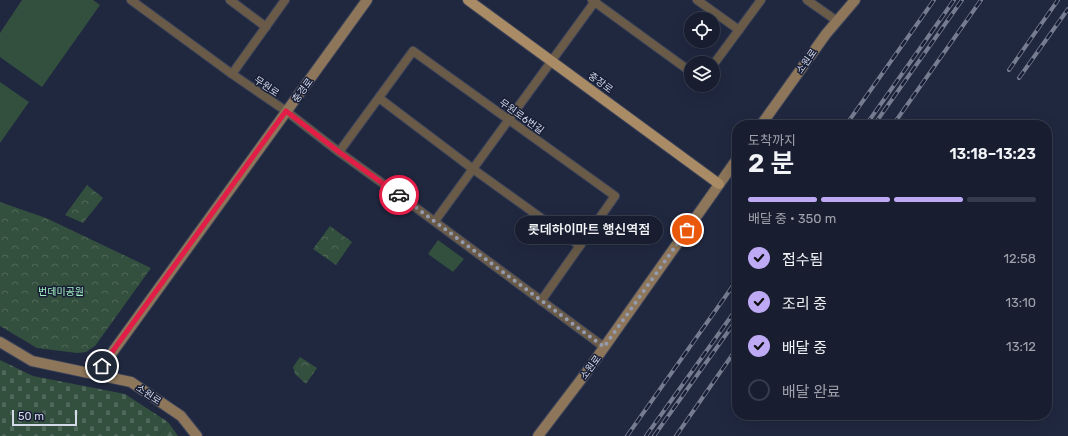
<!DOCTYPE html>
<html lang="ko">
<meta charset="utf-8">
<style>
:root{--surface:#181e30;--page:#212738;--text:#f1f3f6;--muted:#9fa2ab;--line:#363c4c;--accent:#bea9f5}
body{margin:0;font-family:Rubik,"Noto Sans KR",sans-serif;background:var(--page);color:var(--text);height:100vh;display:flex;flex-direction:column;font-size:15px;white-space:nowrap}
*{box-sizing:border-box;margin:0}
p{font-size:13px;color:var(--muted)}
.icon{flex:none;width:22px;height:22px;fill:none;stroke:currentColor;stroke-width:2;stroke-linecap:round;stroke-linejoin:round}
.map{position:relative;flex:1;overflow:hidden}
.details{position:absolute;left:732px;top:120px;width:320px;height:300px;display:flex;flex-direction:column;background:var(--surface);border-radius:16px;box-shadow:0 4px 16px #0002,0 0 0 1px var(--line)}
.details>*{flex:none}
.fabs{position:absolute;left:684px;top:12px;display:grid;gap:8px}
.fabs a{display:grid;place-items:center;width:36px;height:36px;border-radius:50%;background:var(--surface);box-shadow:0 4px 16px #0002,0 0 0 1px var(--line);font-size:20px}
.scale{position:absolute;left:12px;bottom:10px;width:65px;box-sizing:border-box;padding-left:4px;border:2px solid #d3d9e9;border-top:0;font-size:11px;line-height:14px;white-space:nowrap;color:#d3d9e9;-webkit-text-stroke:3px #171e36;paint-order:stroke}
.pin{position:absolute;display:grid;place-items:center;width:34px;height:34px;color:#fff;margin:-17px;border:2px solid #fff;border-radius:50%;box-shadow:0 1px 4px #0007}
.courier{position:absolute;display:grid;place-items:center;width:40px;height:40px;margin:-20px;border:3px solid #e11d48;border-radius:50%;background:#fff;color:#222;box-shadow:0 1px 5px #0007}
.bubble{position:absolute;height:28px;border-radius:14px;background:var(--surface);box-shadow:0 4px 16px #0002,0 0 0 1px var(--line);font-size:13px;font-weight:600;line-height:28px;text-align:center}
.summary em{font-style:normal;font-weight:600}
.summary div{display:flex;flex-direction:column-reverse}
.summary{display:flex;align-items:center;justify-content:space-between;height:68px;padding:0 16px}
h1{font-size:26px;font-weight:600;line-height:30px}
.bar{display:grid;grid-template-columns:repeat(4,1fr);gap:6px 4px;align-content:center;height:48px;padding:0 16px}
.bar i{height:5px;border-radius:3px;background:var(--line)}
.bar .on{background:var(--accent)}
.bar p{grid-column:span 4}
ol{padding:0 16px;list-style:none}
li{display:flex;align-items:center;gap:12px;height:44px}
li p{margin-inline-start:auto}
li .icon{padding:4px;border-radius:50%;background:var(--accent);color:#111;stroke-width:4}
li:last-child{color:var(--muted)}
li i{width:22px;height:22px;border:2px solid var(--line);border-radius:50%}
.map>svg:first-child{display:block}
.grass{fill:#334f3d}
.forest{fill:url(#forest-firs)}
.cemetery{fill:url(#cemetery-stones)}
.park{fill:url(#park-crowns)}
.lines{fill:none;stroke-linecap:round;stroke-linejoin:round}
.street-casing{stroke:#3d445b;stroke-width:10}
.secondary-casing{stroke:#3d445b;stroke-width:12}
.primary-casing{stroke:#3d445b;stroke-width:12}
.street{stroke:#695b48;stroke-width:8}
.secondary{stroke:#8d7659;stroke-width:10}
.primary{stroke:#a98b65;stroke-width:10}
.rail-casing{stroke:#767d91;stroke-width:4}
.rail{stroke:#171e36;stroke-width:2.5;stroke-dasharray:8;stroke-linecap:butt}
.done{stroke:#949bae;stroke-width:4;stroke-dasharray:0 7.2}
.route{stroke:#e11d48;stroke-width:5}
.labels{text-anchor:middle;stroke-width:3;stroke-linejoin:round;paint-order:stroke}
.street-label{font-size:10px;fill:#d3d9e9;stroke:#171e36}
.park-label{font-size:10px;fill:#a3f2c0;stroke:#171e36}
</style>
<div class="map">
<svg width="1068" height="436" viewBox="0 0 1068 436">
<defs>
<pattern id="forest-firs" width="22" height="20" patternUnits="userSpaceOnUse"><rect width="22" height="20" fill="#334f3d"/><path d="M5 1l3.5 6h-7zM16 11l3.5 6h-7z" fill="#506859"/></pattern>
<pattern id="cemetery-stones" width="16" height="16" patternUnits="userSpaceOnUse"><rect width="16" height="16" fill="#334f3d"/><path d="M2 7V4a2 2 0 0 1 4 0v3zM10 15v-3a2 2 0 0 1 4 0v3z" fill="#506859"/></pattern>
<pattern id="park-crowns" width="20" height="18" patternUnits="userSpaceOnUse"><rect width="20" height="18" fill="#334f3d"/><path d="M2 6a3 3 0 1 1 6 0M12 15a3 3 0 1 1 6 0" fill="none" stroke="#506859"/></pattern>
</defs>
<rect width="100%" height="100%" fill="#202840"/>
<g class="grass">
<path d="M 22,0 L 93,0 L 100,5 L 42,87 L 0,57 L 0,33 Z"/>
<path d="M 0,82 L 29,102 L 0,143 Z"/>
<path d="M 438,240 L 464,259 L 453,272 L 428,254 Z"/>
</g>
<path class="forest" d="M 168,422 L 178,436 L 158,436 Z"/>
<path class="cemetery" d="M 0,360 L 33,376 L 125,394 L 168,422 L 158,436 L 0,436 Z"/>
<g class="park">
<path d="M 87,185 L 103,198 L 83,223 L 65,215 Z"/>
<path d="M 0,202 L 46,218 L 151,268 L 95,346 L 86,352 L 77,353 L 37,348 L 0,326 Z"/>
<path d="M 330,226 L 352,242 L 336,265 L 313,249 Z"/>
<path d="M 300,357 L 317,368 L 306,384 L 295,374 L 293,367 Z"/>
</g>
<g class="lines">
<defs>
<g id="street">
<path d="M 131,0 L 232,74 L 286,111 L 339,152 L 396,193 L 604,347"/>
<path d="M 230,0 L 266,27"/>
<path d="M 592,0 L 691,72"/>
<path d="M 697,0 L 739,30"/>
<path d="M 807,0 L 837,21"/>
<path d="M 713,65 L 761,0"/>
<path d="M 232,74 L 285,0"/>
<path d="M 379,98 L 473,169 L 580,246"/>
<path d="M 339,152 L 413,51 L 615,196 L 541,301"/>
<path d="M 435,221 L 596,0"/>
</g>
<g id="secondary">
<path d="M 761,125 L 826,34 L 855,0"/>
<path d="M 0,342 L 32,361 L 131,382 L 181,416 L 197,436"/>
<path d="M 96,375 L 367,0"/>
<path d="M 538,436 L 586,373 L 737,159"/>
</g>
<path id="primary" d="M 468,0 L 719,184"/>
</defs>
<use href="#street" class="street-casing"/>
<use href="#secondary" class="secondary-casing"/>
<use href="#primary" class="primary-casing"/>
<use href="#street" class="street"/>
<use href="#secondary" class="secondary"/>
<use href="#primary" class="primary"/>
<defs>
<g id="rail">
<path d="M 1009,70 L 1058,0"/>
<path d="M 1019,78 L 1068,9"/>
<path d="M 846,125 L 934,0"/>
<path d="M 866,125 L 954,0"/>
<path d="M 874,125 L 962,0"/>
<path d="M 893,125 L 981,0"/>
<path d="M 627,436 L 737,280"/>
<path d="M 646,436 L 737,308"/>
<path d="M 654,436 L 737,319"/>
<path d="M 676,436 L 737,348"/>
</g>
</defs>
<use href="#rail" class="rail-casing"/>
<use href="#rail" class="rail"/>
</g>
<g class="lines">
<path class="done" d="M 399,195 L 604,347 L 687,230"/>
<path class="route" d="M 102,366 L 286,111 L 339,152 L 399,195"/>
</g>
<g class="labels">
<g class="street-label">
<text transform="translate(806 61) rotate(-55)" y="4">소원로</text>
<text transform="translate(601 82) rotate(37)" y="4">충장로</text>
<text transform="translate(267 86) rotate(34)" y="4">무원로</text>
<text transform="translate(302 90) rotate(-54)" y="4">충경로</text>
<text transform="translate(522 116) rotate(36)" y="4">무원로6번길</text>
<text transform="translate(590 367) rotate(-54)" y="4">소원로</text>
<text transform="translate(149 394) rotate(34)" y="4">소원로</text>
</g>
<g class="park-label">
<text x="61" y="295">번데미공원</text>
</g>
</g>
</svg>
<div class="fabs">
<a><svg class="icon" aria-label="locate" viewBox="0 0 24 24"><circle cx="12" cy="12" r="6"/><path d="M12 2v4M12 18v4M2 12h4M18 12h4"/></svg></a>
<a><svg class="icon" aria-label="layers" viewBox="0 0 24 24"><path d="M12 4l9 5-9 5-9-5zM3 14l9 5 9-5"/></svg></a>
</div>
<div class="scale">50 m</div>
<div class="pin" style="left:687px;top:230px;background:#ea580c"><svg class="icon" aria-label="bag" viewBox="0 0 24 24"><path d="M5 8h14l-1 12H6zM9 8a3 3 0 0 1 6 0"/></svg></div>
<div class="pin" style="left:102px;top:366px;background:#1f2937"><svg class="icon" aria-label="home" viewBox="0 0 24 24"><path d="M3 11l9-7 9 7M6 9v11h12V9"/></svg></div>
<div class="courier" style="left:399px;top:195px"><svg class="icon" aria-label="car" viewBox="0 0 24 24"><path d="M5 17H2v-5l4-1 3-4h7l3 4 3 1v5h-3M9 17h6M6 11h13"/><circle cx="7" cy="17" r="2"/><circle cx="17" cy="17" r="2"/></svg></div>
<div class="bubble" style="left:515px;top:216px;width:148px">롯데하이마트 행신역점</div>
<section class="details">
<div class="summary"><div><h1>2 분</h1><p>도착까지</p></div><em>13:18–13:23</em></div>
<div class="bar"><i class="on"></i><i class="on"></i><i class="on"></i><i></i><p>배달 중 · 350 m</p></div>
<ol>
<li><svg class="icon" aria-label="check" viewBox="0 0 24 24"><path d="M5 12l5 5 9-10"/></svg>접수됨<p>12:58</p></li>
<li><svg class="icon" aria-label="check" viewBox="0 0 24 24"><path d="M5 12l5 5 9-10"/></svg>조리 중<p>13:10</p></li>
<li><svg class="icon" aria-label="check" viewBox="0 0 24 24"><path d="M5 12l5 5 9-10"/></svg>배달 중<p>13:12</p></li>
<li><i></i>배달 완료</li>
</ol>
</section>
</div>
